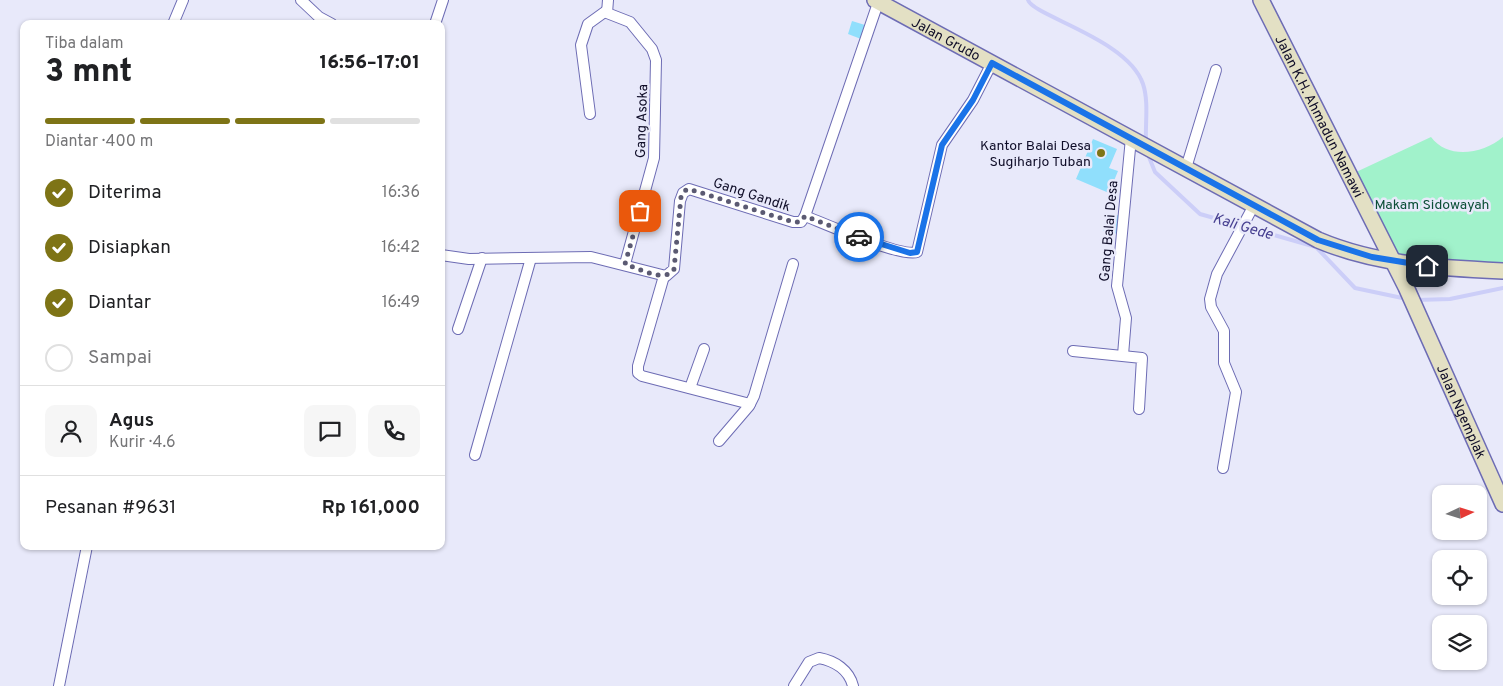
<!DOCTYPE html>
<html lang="id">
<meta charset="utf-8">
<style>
:root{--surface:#fff;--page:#f6f6f6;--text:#202124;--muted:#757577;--line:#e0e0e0;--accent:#7e7416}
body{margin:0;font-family:Overpass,sans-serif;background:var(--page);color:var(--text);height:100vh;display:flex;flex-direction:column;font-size:19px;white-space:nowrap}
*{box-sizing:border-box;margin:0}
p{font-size:16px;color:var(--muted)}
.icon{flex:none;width:28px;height:28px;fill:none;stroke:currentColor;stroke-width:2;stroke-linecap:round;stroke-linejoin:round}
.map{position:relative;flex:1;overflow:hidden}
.sheet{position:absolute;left:20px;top:20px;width:425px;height:530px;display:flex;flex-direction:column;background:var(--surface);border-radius:10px;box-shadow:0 1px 4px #0004}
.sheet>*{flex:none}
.needle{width:32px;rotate:86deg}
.tools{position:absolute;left:1432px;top:485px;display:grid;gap:10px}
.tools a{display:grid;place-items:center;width:55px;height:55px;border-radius:10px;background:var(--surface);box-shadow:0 1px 4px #0004;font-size:25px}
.pin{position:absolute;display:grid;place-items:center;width:42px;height:42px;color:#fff;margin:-21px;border-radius:10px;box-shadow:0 2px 8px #0006}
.courier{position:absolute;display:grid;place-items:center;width:50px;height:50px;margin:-25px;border:4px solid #1a73e8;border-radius:50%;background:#fff;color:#222;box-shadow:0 1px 6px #0007}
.head em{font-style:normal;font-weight:800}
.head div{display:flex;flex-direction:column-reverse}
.head{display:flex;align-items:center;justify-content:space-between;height:85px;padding:0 25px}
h1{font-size:32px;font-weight:800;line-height:38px}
.bar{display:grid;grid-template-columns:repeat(4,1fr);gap:8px 5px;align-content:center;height:60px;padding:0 25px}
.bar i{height:6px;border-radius:4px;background:var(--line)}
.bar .selected{background:var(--accent)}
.bar p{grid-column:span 4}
.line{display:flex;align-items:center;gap:12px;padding:0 25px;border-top:1px solid var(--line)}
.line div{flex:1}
.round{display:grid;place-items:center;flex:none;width:52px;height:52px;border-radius:10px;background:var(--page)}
ol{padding:0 25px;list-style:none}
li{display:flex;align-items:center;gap:15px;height:55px}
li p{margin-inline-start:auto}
li .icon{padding:5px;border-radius:50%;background:var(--accent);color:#fff;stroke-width:4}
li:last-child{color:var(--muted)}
li i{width:28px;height:28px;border:2px solid var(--line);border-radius:50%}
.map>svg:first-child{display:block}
.green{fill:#a1f2cb}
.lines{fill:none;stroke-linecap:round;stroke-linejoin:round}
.stream{stroke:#cccef8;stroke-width:4}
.building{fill:#90dffc}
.street-casing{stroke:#6d6cb4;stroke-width:12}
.secondary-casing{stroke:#6d6cb4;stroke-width:18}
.street{stroke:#fff;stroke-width:10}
.secondary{stroke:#e3e0c4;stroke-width:15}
.done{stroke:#5b5a72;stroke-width:5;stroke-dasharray:0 9}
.route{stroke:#1a73e8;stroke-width:6}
.poi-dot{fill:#7e7416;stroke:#e8e9fa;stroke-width:2}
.labels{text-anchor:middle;stroke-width:5;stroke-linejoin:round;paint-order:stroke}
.street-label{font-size:14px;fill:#0f0d28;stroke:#e8e9fa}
.poi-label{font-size:14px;fill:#0f0d28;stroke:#e8e9fa;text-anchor:end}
.park-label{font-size:14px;fill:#0b4e36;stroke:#e8e9fa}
.water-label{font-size:15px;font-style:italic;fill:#474091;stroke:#e8e9fa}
</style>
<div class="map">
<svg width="1503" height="686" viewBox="0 0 1503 686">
<rect width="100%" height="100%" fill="#e8e9fa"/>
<path class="green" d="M 1431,137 C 1448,160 1483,154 1503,137 L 1503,266 L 1410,258 L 1399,254 L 1395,251 L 1354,173 Z"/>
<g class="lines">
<g class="stream">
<path d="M 1028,0 C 1033,16 1128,39 1143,84 C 1149,102 1145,124 1146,142"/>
<path d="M 1147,152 L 1155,172 L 1200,214 L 1316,247 L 1355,288 L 1407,299"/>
<path d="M 1416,300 L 1450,299 L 1503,288"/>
</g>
</g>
<g class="building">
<path d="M 852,21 L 865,25 L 861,39 L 848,34 Z"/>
<path d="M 1093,139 L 1117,149 L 1109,168 L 1118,171 L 1109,193 L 1076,179 Z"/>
<path d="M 1107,213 L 1121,216 L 1117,234 L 1103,231 Z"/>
</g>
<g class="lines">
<defs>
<g id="street">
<path d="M 301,0 L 319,17 L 332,24"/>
<path d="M 608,0 L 607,13 L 630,22 L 652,49 L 656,60 L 654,158 L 625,264"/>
<path d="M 173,24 L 183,0"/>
<path d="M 435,24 L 443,0"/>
<path d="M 590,114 L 581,45 L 588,24 L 606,11"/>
<path d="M 1186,168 L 1216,70"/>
<path d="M 805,216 C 823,223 902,258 917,252 L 942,145 L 973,100 L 992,63"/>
<path d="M 441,255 L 469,259 L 591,257 L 666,276 L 674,269 L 680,201 L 683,193 L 689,189 L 793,222 L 801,222 L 805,216 L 879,0"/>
<path d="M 664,276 L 638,366 L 638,373 L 642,376 L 750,404"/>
<path d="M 458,329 L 482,258"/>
<path d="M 1073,351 L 1142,358 L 1139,409"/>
<path d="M 1123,355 L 1126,318 L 1117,286 L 1131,138"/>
<path d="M 690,388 L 704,349"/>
<path d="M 719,441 L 749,406 L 754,396 L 793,264"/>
<path d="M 475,455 L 531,258"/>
<path d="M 1223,468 L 1236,392 L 1224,363 L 1224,331 L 1211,307 L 1210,299 L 1217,274 L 1254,205"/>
<path d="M 59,686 L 87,546"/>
<path d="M 794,686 L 809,662 L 819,658 C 835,661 849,670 853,686"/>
</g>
<g id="secondary">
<path id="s1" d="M 875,0 L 1318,240 C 1377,265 1440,268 1503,271"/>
<path id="s2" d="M 1261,0 L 1406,287 L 1503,504"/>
</g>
</defs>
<use href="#street" class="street-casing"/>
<use href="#secondary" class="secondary-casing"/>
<use href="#street" class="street"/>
<use href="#secondary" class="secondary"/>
</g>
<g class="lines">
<path class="done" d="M 640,211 L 625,264 C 638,268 666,284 674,269 L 681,197 L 684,191 L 689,189 L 793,222 L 800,222 L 805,216 L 859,237"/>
<path class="route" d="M 859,237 L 910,253 L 917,252 L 942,145 L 973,100 L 992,63 L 1318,240 L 1372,257 L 1427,266"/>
</g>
<circle class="poi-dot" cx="1101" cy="153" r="5"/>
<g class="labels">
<g class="street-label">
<text dy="5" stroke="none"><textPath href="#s1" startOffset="81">Jalan Grudo</textPath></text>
<text dy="5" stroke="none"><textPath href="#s2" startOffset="130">Jalan K.H. Ahmadun Namawi</textPath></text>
<text transform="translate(641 121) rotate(-88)" y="5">Gang Asoka</text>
<text transform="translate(752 194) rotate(18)" y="5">Gang Gandik</text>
<text transform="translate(1108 231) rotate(-85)" y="5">Gang Balai Desa</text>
<text dy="5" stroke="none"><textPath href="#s2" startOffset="458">Jalan Ngemplak</textPath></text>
</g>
<g class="poi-label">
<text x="1091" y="150">Kantor Balai Desa<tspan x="1091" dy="16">Sugiharjo Tuban</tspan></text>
</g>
<g class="park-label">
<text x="1432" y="209">Makam Sidowayah</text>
</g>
<g class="water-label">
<text transform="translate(1243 226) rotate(16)" y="5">Kali Gede</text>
</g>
</g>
</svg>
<div class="tools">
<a><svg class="needle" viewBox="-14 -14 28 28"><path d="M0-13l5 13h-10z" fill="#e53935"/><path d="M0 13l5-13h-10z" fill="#757577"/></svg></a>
<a><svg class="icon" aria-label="locate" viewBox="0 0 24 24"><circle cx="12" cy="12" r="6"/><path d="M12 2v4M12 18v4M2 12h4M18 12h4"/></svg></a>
<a><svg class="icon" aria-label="layers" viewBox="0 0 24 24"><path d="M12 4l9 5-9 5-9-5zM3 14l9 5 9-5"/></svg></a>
</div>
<div class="pin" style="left:640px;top:211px;background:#ea580c"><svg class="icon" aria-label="bag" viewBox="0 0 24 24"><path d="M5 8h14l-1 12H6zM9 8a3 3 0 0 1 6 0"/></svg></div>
<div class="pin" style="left:1427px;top:266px;background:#1f2937"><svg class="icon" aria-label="home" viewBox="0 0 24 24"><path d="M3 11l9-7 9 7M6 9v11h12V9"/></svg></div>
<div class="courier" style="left:859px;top:237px"><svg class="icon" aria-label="car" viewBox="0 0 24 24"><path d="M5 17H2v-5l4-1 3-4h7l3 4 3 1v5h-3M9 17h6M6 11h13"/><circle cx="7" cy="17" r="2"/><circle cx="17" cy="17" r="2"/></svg></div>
<section class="sheet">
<div class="head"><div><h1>3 mnt</h1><p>Tiba dalam</p></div><em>16:56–17:01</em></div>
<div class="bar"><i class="selected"></i><i class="selected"></i><i class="selected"></i><i></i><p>Diantar · 400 m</p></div>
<ol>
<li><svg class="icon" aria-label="check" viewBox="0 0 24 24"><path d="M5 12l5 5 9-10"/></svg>Diterima<p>16:36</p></li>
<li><svg class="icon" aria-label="check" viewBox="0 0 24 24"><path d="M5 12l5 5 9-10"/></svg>Disiapkan<p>16:42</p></li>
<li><svg class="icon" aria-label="check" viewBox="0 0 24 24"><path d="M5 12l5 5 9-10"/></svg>Diantar<p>16:49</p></li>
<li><i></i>Sampai</li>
</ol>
<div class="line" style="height:90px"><a class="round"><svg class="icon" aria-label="person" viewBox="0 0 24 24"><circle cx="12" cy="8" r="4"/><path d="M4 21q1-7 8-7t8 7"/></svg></a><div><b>Agus</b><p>Kurir · 4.6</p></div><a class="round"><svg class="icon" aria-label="chat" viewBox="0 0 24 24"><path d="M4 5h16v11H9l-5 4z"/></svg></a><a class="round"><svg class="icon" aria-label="phone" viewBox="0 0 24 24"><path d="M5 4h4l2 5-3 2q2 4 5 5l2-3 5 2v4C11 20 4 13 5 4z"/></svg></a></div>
<div class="line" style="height:65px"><div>Pesanan #9631</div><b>Rp 161,000</b></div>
</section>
</div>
